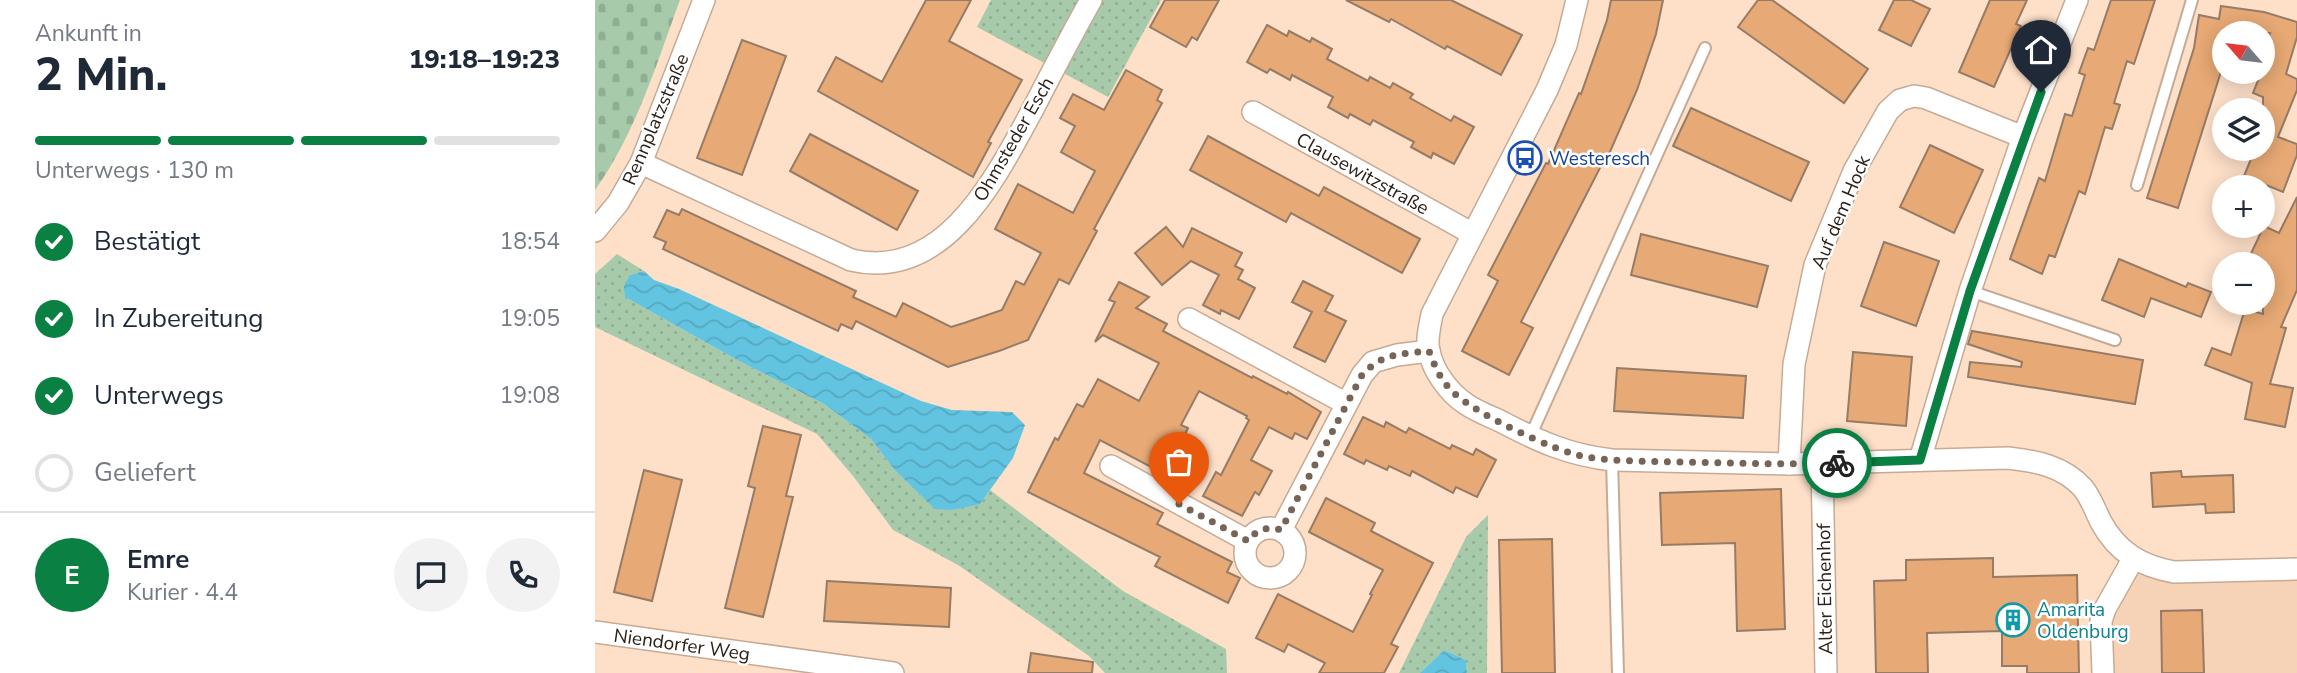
<!DOCTYPE html>
<html lang="de">
<meta charset="utf-8">
<style>
:root{--surface:#fff;--page:#f2f2f3;--text:#1f2937;--muted:#747a83;--line:#e0e1e3;--accent:#0b8043}
body{margin:0;font-family:"Nunito Sans",sans-serif;background:var(--page);color:var(--text);height:100vh;display:flex;flex-direction:column;font-size:26px;white-space:nowrap}
*{box-sizing:border-box;margin:0}
p{font-size:23px;color:var(--muted)}
.icon{flex:none;width:38px;height:38px;fill:none;stroke:currentColor;stroke-width:2;stroke-linecap:round;stroke-linejoin:round}
.map{position:relative;flex:1;overflow:hidden}
.sheet{display:flex;flex-direction:column;background:var(--surface);width:595px}
.sheet>*{flex:none}
.needle{width:46px;rotate:298deg}
.buttons{position:absolute;left:1617px;top:21px;display:grid;gap:14px}
.buttons a{display:grid;place-items:center;width:63px;height:63px;border-radius:50%;background:var(--surface);box-shadow:0 4px 18px #0003;font-size:35px}
.pin{position:absolute;display:grid;place-items:center;width:60px;height:60px;color:#fff;margin:-72px -30px;border-radius:50% 50% 50% 0;rotate:-45deg;box-shadow:0 0 7px #0007}
.pin .icon{rotate:45deg}
.courier{position:absolute;display:grid;place-items:center;width:70px;height:70px;margin:-35px;border:5px solid #0b8043;border-radius:50%;background:#fff;color:#222;box-shadow:0 2px 9px #0007}
.headline em{font-style:normal;font-weight:800}
.headline div{display:flex;flex-direction:column-reverse}
.headline{display:flex;align-items:center;justify-content:space-between;height:119px;padding:0 35px}
h1{font-size:46px;font-weight:800;line-height:52px}
.bar{display:grid;grid-template-columns:repeat(4,1fr);gap:10px 7px;align-content:center;height:84px;padding:0 35px}
.bar i{height:9px;border-radius:5px;background:var(--line)}
.bar .active{background:var(--accent)}
.bar p{grid-column:span 4}
.line{display:flex;align-items:center;gap:18px;padding:0 35px;border-top:2px solid var(--line)}
.line div{flex:1}
.round{display:grid;place-items:center;flex:none;width:74px;height:74px;border-radius:37px;background:var(--page)}
ol{padding:0 35px;list-style:none}
li{display:flex;align-items:center;gap:21px;height:77px}
li p{margin-inline-start:auto}
li .icon{padding:7px;border-radius:50%;background:var(--accent);color:#fff;stroke-width:4}
li:last-child{color:var(--muted)}
li i{width:38px;height:38px;border:4px solid var(--line);border-radius:50%}
main{display:flex;flex:1;min-height:0}
.map>svg:first-child{display:block}
.built{fill:#f6d2b7}
.cemetery{fill:url(#cemetery-stones)}
.park{fill:url(#park-dots)}
.water{fill:url(#water-waves)}
.building{fill:#e7a975;stroke:#967b66;stroke-width:2}
.lines{fill:none;stroke-linecap:round;stroke-linejoin:round}
.lane-casing{stroke:#c6aa94;stroke-width:14}
.street-casing{stroke:#c6aa94;stroke-width:24}
.lane{stroke:#fff;stroke-width:10}
.street{stroke:#fff;stroke-width:21}
.done{stroke:#766457;stroke-width:7;stroke-dasharray:0 12.6}
.route{stroke:#0b8043;stroke-width:9}
.labels{text-anchor:middle;stroke-width:5;stroke-linejoin:round;paint-order:stroke}
.street-label{font-size:19px;fill:#2c2119;stroke:#fff}
.transit-label{font-size:19px;fill:#164399;stroke:#fff;text-anchor:start}
.culture-label{font-size:19px;fill:#0d838f;stroke:#fff;text-anchor:start}
</style>
<main>
<section class="sheet">
<div class="headline"><div><h1>2 Min.</h1><p>Ankunft in</p></div><em>19:18–19:23</em></div>
<div class="bar"><i class="active"></i><i class="active"></i><i class="active"></i><i></i><p>Unterwegs · 130 m</p></div>
<ol>
<li><svg class="icon" aria-label="check" viewBox="0 0 24 24"><path d="M5 12l5 5 9-10"/></svg>Bestätigt<p>18:54</p></li>
<li><svg class="icon" aria-label="check" viewBox="0 0 24 24"><path d="M5 12l5 5 9-10"/></svg>In Zubereitung<p>19:05</p></li>
<li><svg class="icon" aria-label="check" viewBox="0 0 24 24"><path d="M5 12l5 5 9-10"/></svg>Unterwegs<p>19:08</p></li>
<li><i></i>Geliefert</li>
</ol>
<div class="line" style="height:126px"><b class="round" style="background:var(--accent);color:#fff">E</b><div><b>Emre</b><p>Kurier · 4.4</p></div><a class="round"><svg class="icon" aria-label="chat" viewBox="0 0 24 24"><path d="M4 5h16v11H9l-5 4z"/></svg></a><a class="round"><svg class="icon" aria-label="phone" viewBox="0 0 24 24"><path d="M5 4h4l2 5-3 2q2 4 5 5l2-3 5 2v4C11 20 4 13 5 4z"/></svg></a></div>
</section>
<div class="map">
<svg width="1702" height="673" viewBox="0 0 1702 673">
<defs>
<pattern id="cemetery-stones" width="16" height="16" patternUnits="userSpaceOnUse" patternTransform="scale(1.75)"><rect width="16" height="16" fill="#a7cbaa"/><path d="M2 7V4a2 2 0 0 1 4 0v3zM10 15v-3a2 2 0 0 1 4 0v3z" fill="#90ae92"/></pattern>
<pattern id="park-dots" width="8" height="8" patternUnits="userSpaceOnUse" patternTransform="scale(1.75)"><rect width="8" height="8" fill="#a7cbaa"/><path d="M2 2h.1M6 6h.1" fill="none" stroke="#90ae92" stroke-width="1.8" stroke-linecap="round"/></pattern>
<pattern id="water-waves" width="16" height="10" patternUnits="userSpaceOnUse" patternTransform="scale(1.75)"><rect width="16" height="10" fill="#62c4e0"/><path d="M0 5q4-4 8 0t8 0" fill="none" stroke="#55a8c0"/></pattern>
</defs>
<rect width="100%" height="100%" fill="#fee0c9"/>
<path class="built" d="M 1538,559 L 1702,569 L 1702,673 L 1508,673 L 1506,621 Z"/>
<path class="cemetery" d="M 0,0 L 85,0 C 61,65 41,133 0,190 Z"/>
<g class="park">
<path d="M 396,0 L 566,0 L 513,97 L 382,27 Z"/>
<path d="M 22,254 L 49,271 L 35,275 L 30,297 L 144,361 L 229,404 L 276,439 L 299,469 L 385,504 L 395,490 L 528,591 L 631,649 L 632,673 L 510,673 L 494,656 L 363,565 L 298,530 L 258,476 L 222,434 L 0,327 L 0,274 Z"/>
<path d="M 893,515 L 892,673 L 872,673 L 871,660 L 849,650 L 825,673 L 804,673 L 871,537 Z"/>
</g>
<g class="water">
<path d="M 49,271 L 59,280 L 84,289 L 326,401 L 357,410 L 417,412 L 430,425 L 418,458 L 385,504 L 357,510 L 340,509 L 299,469 L 276,439 L 229,404 L 144,361 L 30,297 L 29,286 L 35,275 Z"/>
<path d="M 849,650 L 871,660 L 872,673 L 825,673 Z"/>
</g>
<g class="building">
<path d="M 331,0 L 376,0 L 354,41 L 427,80 L 393,142 L 396,143 L 378,177 L 223,91 L 241,57 L 287,82 Z"/>
<path d="M 570,0 L 624,0 L 602,40 L 597,37 L 591,47 L 555,27 Z"/>
<path d="M 751,0 L 856,0 L 927,35 L 906,75 L 852,46 L 850,49 L 796,19 L 794,22 Z"/>
<path d="M 1016,0 L 1068,0 L 1061,34 L 1042,90 L 1011,161 L 1009,160 L 926,322 L 938,328 L 914,375 L 867,351 L 903,281 L 893,275 L 951,163 L 953,164 L 984,93 L 986,94 L 1012,20 Z"/>
<path d="M 1163,0 L 1177,0 L 1273,69 L 1249,103 L 1143,27 Z"/>
<path d="M 1299,0 L 1316,0 L 1335,9 L 1316,46 L 1284,30 Z"/>
<path d="M 1395,0 L 1432,0 L 1421,24 L 1426,26 L 1399,87 L 1364,72 Z"/>
<path d="M 1516,0 L 1560,0 L 1539,64 L 1532,61 L 1519,103 L 1525,105 L 1517,129 L 1510,127 L 1490,194 L 1484,191 L 1460,257 L 1454,255 L 1447,274 L 1415,259 L 1444,178 L 1450,181 L 1470,114 L 1477,116 L 1490,75 L 1484,73 L 1493,48 L 1499,50 Z"/>
<path d="M 1626,6 L 1669,12 L 1702,22 L 1702,37 L 1691,74 L 1702,79 L 1702,90 L 1683,137 L 1702,144 L 1702,155 L 1688,192 L 1649,176 L 1660,149 L 1668,149 L 1668,97 L 1658,93 L 1677,46 L 1672,45 L 1675,33 L 1629,33 L 1629,62 L 1583,208 L 1552,198 L 1599,48 L 1604,15 L 1624,19 Z"/>
<path d="M 672,25 L 692,36 L 694,31 L 715,42 L 717,38 L 737,49 L 732,59 L 773,81 L 775,77 L 795,88 L 798,83 L 818,94 L 815,98 L 856,121 L 859,116 L 879,127 L 859,164 L 838,153 L 836,158 L 816,147 L 819,142 L 778,120 L 775,125 L 755,114 L 753,118 L 733,107 L 738,97 L 697,75 L 695,80 L 675,69 L 672,73 L 652,62 Z"/>
<path d="M 147,40 L 191,56 L 147,175 L 102,158 Z"/>
<path d="M 531,70 L 567,90 L 562,100 L 567,103 L 499,229 L 502,231 L 474,284 L 464,279 L 433,340 L 404,351 L 353,367 L 261,321 L 257,329 L 246,324 L 243,331 L 68,249 L 71,242 L 59,237 L 72,210 L 84,215 L 87,209 L 261,291 L 258,297 L 301,317 L 308,303 L 356,327 L 369,323 L 407,310 L 421,281 L 429,285 L 446,253 L 400,229 L 423,184 L 478,213 L 500,171 L 466,152 L 480,126 L 465,118 L 478,94 L 509,110 Z"/>
<path d="M 1096,108 L 1214,162 L 1196,201 L 1078,146 Z"/>
<path d="M 215,134 L 323,191 L 302,230 L 195,171 Z"/>
<path d="M 613,136 L 724,196 L 729,187 L 825,239 L 807,273 L 696,213 L 691,222 L 595,170 Z"/>
<path d="M 1335,145 L 1388,170 L 1359,233 L 1305,207 Z"/>
<path d="M 1702,197 L 1702,290 L 1686,327 L 1691,328 L 1675,384 L 1698,388 L 1690,427 L 1650,419 L 1657,383 L 1610,365 L 1617,348 L 1636,355 L 1650,309 L 1668,314 L 1668,264 L 1651,264 L 1669,226 L 1684,233 Z"/>
<path d="M 571,227 L 588,247 L 597,228 L 647,253 L 640,266 L 648,270 L 643,279 L 660,288 L 644,319 L 626,310 L 625,314 L 608,305 L 624,275 L 596,261 L 567,285 L 540,253 Z"/>
<path d="M 1046,234 L 1173,266 L 1162,307 L 1036,275 Z"/>
<path d="M 1289,242 L 1344,261 L 1321,326 L 1266,306 Z"/>
<path d="M 1524,259 L 1591,287 L 1593,283 L 1616,292 L 1606,317 L 1556,298 L 1549,317 L 1507,300 Z"/>
<path d="M 708,281 L 738,296 L 730,311 L 751,321 L 730,362 L 699,347 L 717,312 L 697,302 Z"/>
<path d="M 524,282 L 554,297 L 541,308 L 572,324 L 568,331 L 657,378 L 658,376 L 692,394 L 693,392 L 726,412 L 712,439 L 700,433 L 697,439 L 674,427 L 656,460 L 677,471 L 664,495 L 660,492 L 647,516 L 608,496 L 621,472 L 626,475 L 654,420 L 651,418 L 652,416 L 604,391 L 586,425 L 593,428 L 582,451 L 586,454 L 575,477 L 505,440 L 489,473 L 568,513 L 562,524 L 637,562 L 632,572 L 645,578 L 633,603 L 560,566 L 565,557 L 433,492 L 460,438 L 463,440 L 482,404 L 488,407 L 503,379 L 544,401 L 564,363 L 508,335 L 500,342 L 520,302 L 514,300 Z"/>
<path d="M 1377,331 L 1548,360 L 1540,404 L 1373,377 L 1375,362 L 1426,367 L 1427,362 L 1373,344 Z"/>
<path d="M 1258,352 L 1317,357 L 1311,426 L 1252,421 Z"/>
<path d="M 1022,368 L 1151,376 L 1148,418 L 1019,411 Z"/>
<path d="M 768,417 L 789,427 L 791,422 L 811,433 L 814,428 L 855,449 L 857,445 L 878,455 L 881,449 L 901,460 L 882,497 L 861,487 L 858,493 L 817,471 L 815,476 L 794,466 L 792,470 L 771,460 L 769,464 L 749,454 Z"/>
<path d="M 168,426 L 206,435 L 191,496 L 198,497 L 168,617 L 130,608 L 160,488 L 153,486 Z"/>
<path d="M 49,470 L 87,480 L 57,601 L 19,592 Z"/>
<path d="M 1586,471 L 1587,477 L 1638,475 L 1639,512 L 1611,513 L 1610,504 L 1558,507 L 1556,473 Z"/>
<path d="M 1186,489 L 1190,629 L 1142,631 L 1140,543 L 1067,545 L 1065,493 Z"/>
<path d="M 731,498 L 780,523 L 776,531 L 838,563 L 796,644 L 803,647 L 789,673 L 724,673 L 730,663 L 693,644 L 689,652 L 661,638 L 683,594 L 758,632 L 777,595 L 775,594 L 788,570 L 714,532 Z"/>
<path d="M 957,539 L 960,673 L 907,673 L 904,540 Z"/>
<path d="M 1398,558 L 1398,577 L 1482,575 L 1484,673 L 1432,673 L 1432,666 L 1407,666 L 1407,631 L 1332,633 L 1333,673 L 1281,673 L 1279,581 L 1311,580 L 1311,560 Z"/>
<path d="M 232,581 L 356,588 L 354,627 L 229,621 Z"/>
<path d="M 1607,610 L 1609,673 L 1567,673 L 1566,611 Z"/>
<path d="M 436,653 L 498,662 L 497,673 L 433,673 Z"/>
</g>
<g class="lines">
<defs>
<g id="lane">
<path d="M 1542,185 L 1597,0"/>
<path d="M 1375,291 L 1520,340"/>
<path d="M 935,437 L 1110,48"/>
<path d="M 1017,460 L 1023,673"/>
</g>
<g id="street">
<path d="M 982,0 L 971,45 L 952,90 L 837,314 C 835,326 831,339 834,351 C 838,371 854,393 871,404 C 881,411 894,416 905,421 C 943,441 973,455 1017,460 L 1194,464 L 1413,458 C 1441,461 1468,466 1488,488 C 1496,498 1500,510 1506,522 C 1522,552 1546,566 1579,572 L 1702,569"/>
<path d="M 658,112 L 878,234"/>
<path d="M 46,163 L 256,260 C 350,282 401,177 438,109 C 457,72 476,36 496,0"/>
<path d="M 0,231 L 23,203 L 46,163 L 109,0"/>
<path d="M 594,319 L 750,403"/>
<path d="M 1325,460 L 1375,291 L 1428,137 L 1482,0"/>
<path d="M 1194,464 L 1199,364 L 1220,265 L 1259,171 L 1293,111 L 1305,100 L 1319,96 L 1331,98 L 1428,137"/>
<path d="M 1227,464 L 1231,673"/>
<path d="M 516,466 L 653,541"/>
<circle cx="675" cy="553" r="25"/>
<path d="M 686,530 L 767,375 L 778,362 L 802,355 L 834,351"/>
<path d="M 0,632 L 298,673"/>
<path d="M 1508,673 L 1506,621 L 1510,609 L 1538,559"/>
</g>
</defs>
<use href="#lane" class="lane-casing"/>
<use href="#street" class="street-casing"/>
<use href="#lane" class="lane"/>
<use href="#street" class="street"/>
</g>
<g class="lines">
<path class="done" d="M 584,504 L 653,541 C 662,529 672,526 686,530 L 767,375 C 787,353 806,354 834,351 C 839,364 844,377 854,388 C 873,411 961,452 991,457 C 1022,462 1055,461 1087,462 C 1139,463 1190,465 1242,463"/>
<path class="route" d="M 1242,463 L 1325,460 L 1375,291 L 1446,92"/>
</g>
<defs>
<symbol id="bus-ring" viewBox="-11 -11 22 22"><circle r="9.5" fill="#fff" stroke="#1a4fb4" stroke-width="1.5"/><path d="M-5-6H5V4H4V6H2V4H-2V6H-4V4H-5ZM-3.5-4V0h7V-4ZM-3.5 1.2v1.5H-2V1.2ZM2 1.2v1.5H3.5V1.2Z" fill="#1a4fb4"/></symbol>
<symbol id="building-ring" viewBox="-11 -11 22 22"><circle r="9.5" fill="#fff" stroke="#0f9aa8" stroke-width="1.5"/><path d="M-4-6H4V6H1V3H-1V6H-4ZM-2.5-4.3h1.7v1.8h-1.7ZM.8-4.3h1.7v1.8H.8ZM-2.5-1h1.7V.8h-1.7ZM.8-1h1.7V.8H.8Z" fill="#0f9aa8"/></symbol>
</defs>
<g fill-rule="evenodd">
<use href="#bus-ring" x="911" y="139" width="38" height="38"/>
<use href="#building-ring" x="1399" y="601" width="38" height="38"/>
</g>
<g class="labels">
<g class="street-label">
<text transform="translate(60 119) rotate(-67)" y="7">Rennplatzstraße</text>
<text transform="translate(418 139) rotate(-60)" y="7">Ohmsteder Esch</text>
<text transform="translate(768 173) rotate(29)" y="7">Clausewitzstraße</text>
<text transform="translate(1245 212) rotate(-67)" y="7">Auf dem Hock</text>
<text transform="translate(1229 589) rotate(-91)" y="7">Alter Eichenhof</text>
<text transform="translate(87 644) rotate(8)" y="7">Niendorfer Weg</text>
</g>
<g class="transit-label">
<text x="954" y="165">Westeresch</text>
</g>
<g class="culture-label">
<text x="1442" y="616">Amarita<tspan x="1442" dy="22">Oldenburg</tspan></text>
</g>
</g>
</svg>
<div class="buttons">
<a><svg class="needle" viewBox="-14 -14 28 28"><path d="M0-13l5 13h-10z" fill="#e53935"/><path d="M0 13l5-13h-10z" fill="#747a83"/></svg></a>
<a><svg class="icon" aria-label="layers" viewBox="0 0 24 24"><path d="M12 4l9 5-9 5-9-5zM3 14l9 5 9-5"/></svg></a>
<a>+</a>
<a>−</a>
</div>
<div class="pin" style="left:584px;top:504px;background:#ea580c"><svg class="icon" aria-label="bag" viewBox="0 0 24 24"><path d="M5 8h14l-1 12H6zM9 8a3 3 0 0 1 6 0"/></svg></div>
<div class="pin" style="left:1446px;top:92px;background:#1f2937"><svg class="icon" aria-label="home" viewBox="0 0 24 24"><path d="M3 11l9-7 9 7M6 9v11h12V9"/></svg></div>
<div class="courier" style="left:1242px;top:463px"><svg class="icon" aria-label="bike" viewBox="0 0 24 24"><circle cx="6" cy="16" r="4"/><circle cx="18" cy="16" r="4"/><path d="M6 16l4-8h5l3 8M10 8l3 8H6M13 5h3"/></svg></div>
</div>
</main>
